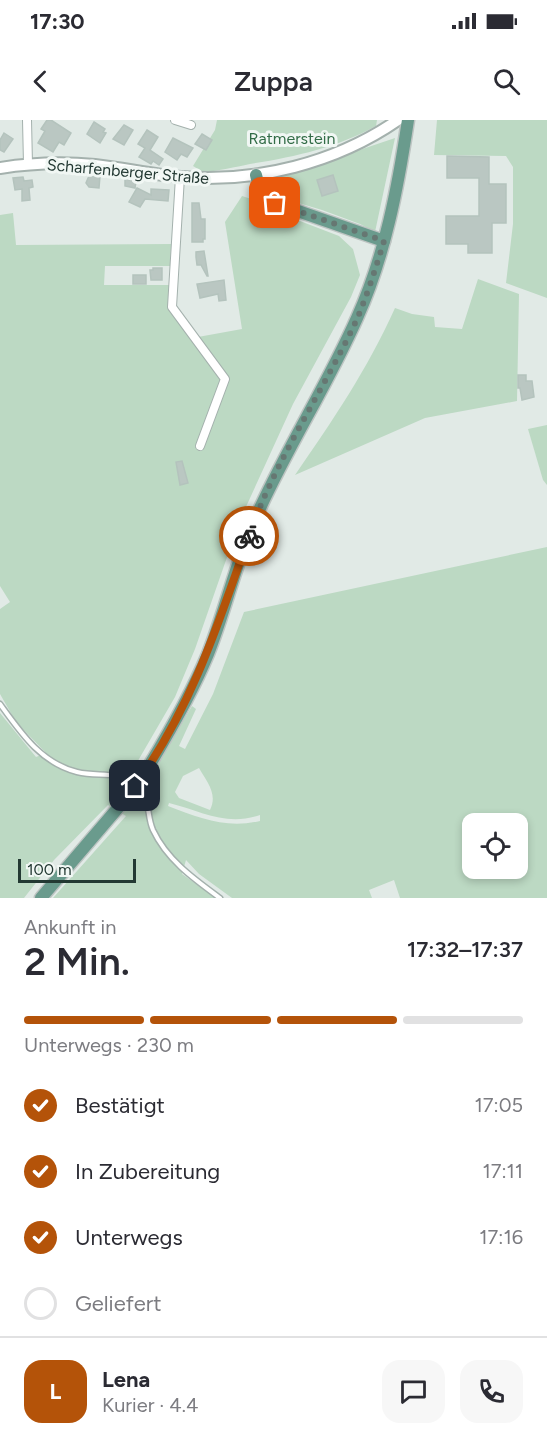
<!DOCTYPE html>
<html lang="de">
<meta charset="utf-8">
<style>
:root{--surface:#fff;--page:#f7f7f7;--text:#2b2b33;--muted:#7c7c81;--line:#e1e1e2;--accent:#b45309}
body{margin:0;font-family:Figtree,sans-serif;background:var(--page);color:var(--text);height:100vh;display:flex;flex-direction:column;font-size:22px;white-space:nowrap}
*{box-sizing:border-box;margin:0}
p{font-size:20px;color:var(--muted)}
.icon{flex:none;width:33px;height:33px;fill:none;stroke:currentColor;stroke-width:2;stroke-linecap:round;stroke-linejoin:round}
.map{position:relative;height:778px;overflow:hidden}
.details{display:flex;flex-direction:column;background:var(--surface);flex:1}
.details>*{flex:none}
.fabs{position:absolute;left:462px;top:693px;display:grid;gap:12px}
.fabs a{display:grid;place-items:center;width:66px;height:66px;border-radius:12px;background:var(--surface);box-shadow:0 3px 9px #0003;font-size:30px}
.scale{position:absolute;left:18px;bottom:15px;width:118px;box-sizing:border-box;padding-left:6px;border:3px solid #233933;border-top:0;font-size:16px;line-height:21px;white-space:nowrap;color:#233933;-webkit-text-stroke:4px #f1f7f4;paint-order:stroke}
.pin{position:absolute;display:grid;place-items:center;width:51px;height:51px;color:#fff;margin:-26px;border-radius:12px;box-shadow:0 3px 9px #0006}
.courier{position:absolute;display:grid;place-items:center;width:60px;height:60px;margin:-30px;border:4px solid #b45309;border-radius:50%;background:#fff;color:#222;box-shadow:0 2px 8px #0007}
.head em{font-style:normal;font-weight:600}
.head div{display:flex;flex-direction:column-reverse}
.head{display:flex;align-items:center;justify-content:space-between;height:102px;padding:0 24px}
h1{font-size:39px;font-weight:600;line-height:45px}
.bar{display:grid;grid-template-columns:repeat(4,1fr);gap:9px 6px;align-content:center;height:72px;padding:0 24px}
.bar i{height:8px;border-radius:4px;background:var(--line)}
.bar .active{background:var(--accent)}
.bar p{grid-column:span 4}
.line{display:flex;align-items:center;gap:15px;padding:0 24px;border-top:2px solid var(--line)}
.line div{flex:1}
.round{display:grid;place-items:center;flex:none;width:63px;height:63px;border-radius:18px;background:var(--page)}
ol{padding:0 24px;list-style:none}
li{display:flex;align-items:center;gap:18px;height:66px}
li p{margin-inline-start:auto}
li .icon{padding:6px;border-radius:50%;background:var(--accent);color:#fff;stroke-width:4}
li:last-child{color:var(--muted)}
li i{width:33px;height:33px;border:3px solid var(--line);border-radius:50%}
.status{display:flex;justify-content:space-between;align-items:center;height:42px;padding:0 30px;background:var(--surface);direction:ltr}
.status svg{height:16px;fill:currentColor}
header{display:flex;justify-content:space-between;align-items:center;height:78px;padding:0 24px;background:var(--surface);font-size:27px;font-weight:600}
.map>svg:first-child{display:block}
.green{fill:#bcd9c3;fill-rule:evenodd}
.building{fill:#bac7c2;stroke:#b4c3bd;stroke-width:1.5}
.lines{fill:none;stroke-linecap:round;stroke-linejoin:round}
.service-casing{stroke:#a4b1ad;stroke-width:7}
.minor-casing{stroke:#a4b1ad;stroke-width:10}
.tertiary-casing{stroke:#a4b1ad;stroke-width:14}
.primary-casing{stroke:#bdc4c2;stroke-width:15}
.service{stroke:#fff;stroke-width:4}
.minor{stroke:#fff;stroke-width:8}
.tertiary{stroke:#fff;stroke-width:10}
.primary{stroke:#6a9b8d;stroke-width:12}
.primary-bridge-casing{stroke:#bdc4c2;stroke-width:15;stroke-linecap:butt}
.primary-bridge{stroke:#6a9b8d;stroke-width:12}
.done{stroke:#667772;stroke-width:6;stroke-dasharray:0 10.8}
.route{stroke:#b45309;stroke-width:8}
.labels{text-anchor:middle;stroke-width:6;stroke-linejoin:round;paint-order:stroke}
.park-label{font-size:16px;fill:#326c47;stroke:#f1f7f4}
.street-label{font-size:16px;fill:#233933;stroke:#f1f7f4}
</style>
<div class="status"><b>17:30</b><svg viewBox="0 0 49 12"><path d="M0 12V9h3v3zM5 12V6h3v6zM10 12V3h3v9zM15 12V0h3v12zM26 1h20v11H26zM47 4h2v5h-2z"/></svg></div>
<header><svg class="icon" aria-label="back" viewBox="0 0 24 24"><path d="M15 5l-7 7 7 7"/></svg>Zuppa<svg class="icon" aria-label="search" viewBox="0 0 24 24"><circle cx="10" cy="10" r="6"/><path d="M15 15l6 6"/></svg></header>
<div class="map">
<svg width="547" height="778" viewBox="0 0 547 778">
<rect width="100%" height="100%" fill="#e1eae6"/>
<g class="green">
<path d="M 217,0 L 377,0 L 376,6 C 336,28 294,37 250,44 C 235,47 219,51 203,52 L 193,46 L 215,10 Z"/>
<path d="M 437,0 L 547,0 L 547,178 L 506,163 L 513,104 L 513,47 L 506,36 L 434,35 Z"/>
<path d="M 395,18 L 375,112 L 360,104 L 322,90 L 278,77 L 267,69 L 265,62 Z"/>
<path d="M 242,76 L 258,81 L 266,88 L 339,116 L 353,129 L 360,155 L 351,177 L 293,284 L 240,400 L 195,529 L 175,577 L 128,658 L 144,667 L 192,586 L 196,589 L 179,626 L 185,629 L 213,574 L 244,492 L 547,427 L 547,778 L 400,778 L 394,760 L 369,770 L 372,778 L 232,778 L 199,754 L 186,740 L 182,754 L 216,778 L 53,778 L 126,696 L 108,685 L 54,740 L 24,778 L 0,778 L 0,593 L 36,637 L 46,633 L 16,602 L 0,574 L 0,489 L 10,482 L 0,466 L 0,95 L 13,93 L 16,125 L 171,124 L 170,146 L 105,146 L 104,165 L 169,165 L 168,188 L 192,221 L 198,217 L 242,209 L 225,102 ZM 199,648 C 207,662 218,674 210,690 L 179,678 L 175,672 L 183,656 ZM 169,683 C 202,691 226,707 260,695 L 260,701 C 226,709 200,698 168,686 ZM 472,704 L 518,704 L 518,748 L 472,748 Z"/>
<path d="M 478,159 L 519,174 L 517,281 L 425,298 L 295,355 C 333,300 367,250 395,188 L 412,194 L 434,197 L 435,207 L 462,209 Z"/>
<path d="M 547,305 L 547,365 L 543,360 L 528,309 Z"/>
</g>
<g class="building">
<path d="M 47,0 L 51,0 L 71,13 L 64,25 L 59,22 L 53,32 L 38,23 L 45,11 L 41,9 Z"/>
<path d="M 94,2 L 105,9 L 103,12 L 106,13 L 100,23 L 87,14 Z"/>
<path d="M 124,5 L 133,10 L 124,25 L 113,19 Z"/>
<path d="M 147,10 L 158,17 L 150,30 L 163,39 L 159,45 L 153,41 L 151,44 L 139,37 L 145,28 L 138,24 Z"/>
<path d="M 4,13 L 13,19 L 4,32 L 0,30 L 0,20 Z"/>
<path d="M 202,14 L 212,20 L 206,30 L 195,24 Z"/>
<path d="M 173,18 L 193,28 L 187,37 L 181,34 L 177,40 L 165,32 Z"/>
<path d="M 447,36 L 489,37 L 489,64 L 506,64 L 506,103 L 492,103 L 492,133 L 468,133 L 468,124 L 446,124 L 446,96 L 479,96 L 479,58 L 447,58 Z"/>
<path d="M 333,55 L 338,71 L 322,76 L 317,60 Z"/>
<path d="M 89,56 L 100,56 L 99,68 L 89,67 L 86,63 Z"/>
<path d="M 23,57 L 24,61 L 32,60 L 33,67 L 29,68 L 30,80 L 22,81 L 22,69 L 15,70 L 13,58 Z"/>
<path d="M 125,59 L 136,61 L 135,68 L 125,66 Z"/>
<path d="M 137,68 L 151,75 L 151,69 L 169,70 L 168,81 L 145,79 L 140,87 L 129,82 Z"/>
<path d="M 192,83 L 199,83 L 201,99 L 205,99 L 205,119 L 203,119 L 203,122 L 192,122 Z"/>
<path d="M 204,131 L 208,156 L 207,156 L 201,145 L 197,145 L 196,137 L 196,132 Z"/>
<path d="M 153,148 L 162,148 L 162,160 L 151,160 L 150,150 L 153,150 Z"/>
<rect x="133" y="155" width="13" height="9"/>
<path d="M 224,160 L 226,180 L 219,181 L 218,174 L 200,178 L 197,164 Z"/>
<path d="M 518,255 L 526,255 L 526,261 L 532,261 L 534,277 L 522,280 L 520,268 L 518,268 Z"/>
<path d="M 182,341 L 188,363 L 180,365 L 176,342 Z"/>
</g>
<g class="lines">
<defs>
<path id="service" d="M 0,584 C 21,613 41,643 77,652 C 102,658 115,648 137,668 C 152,683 146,694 153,710 C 167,740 194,759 220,778"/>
<g id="minor">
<path d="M 27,0 L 28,44"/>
<path d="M 175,0 L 191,5"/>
<path d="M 180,57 L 172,187 L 225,259 L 200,326"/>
</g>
<path id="tertiary" d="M 0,48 C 32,43 63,42 95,45 C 124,48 153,55 181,57 C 256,63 336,43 398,0"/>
<g id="primary">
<path d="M 256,55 L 261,75 L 275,83 L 384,121"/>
<path d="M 146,651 C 169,613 191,575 208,534 C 226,489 236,441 256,397 C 286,329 327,266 357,198 C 385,136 398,67 408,0"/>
<path d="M 41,778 L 123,682"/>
</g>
</defs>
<use href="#service" class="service-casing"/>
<use href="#minor" class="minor-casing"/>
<use href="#tertiary" class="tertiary-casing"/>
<use href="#primary" class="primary-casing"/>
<use href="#service" class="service"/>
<use href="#minor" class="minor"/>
<use href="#tertiary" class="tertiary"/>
<use href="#primary" class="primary"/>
<defs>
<path id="primary-bridge" d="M 123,682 L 146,651"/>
</defs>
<use href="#primary-bridge" class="primary-bridge-casing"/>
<use href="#primary-bridge" class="primary-bridge"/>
</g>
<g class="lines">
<path class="done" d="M 249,416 C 275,340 323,272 357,199 C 368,173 376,147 384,121 L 275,83"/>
<path class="route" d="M 135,666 C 191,589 218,505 249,416"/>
</g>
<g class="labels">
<g class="park-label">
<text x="292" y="24">Ratmerstein</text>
</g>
<g class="street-label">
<text transform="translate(128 51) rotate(5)" y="6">Scharfenberger Straße</text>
</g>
</g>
</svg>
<div class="fabs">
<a><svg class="icon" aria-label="locate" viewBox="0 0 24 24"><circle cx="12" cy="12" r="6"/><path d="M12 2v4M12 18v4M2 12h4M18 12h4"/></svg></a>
</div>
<div class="scale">100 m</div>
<div class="pin" style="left:275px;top:83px;background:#ea580c"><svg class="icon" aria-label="bag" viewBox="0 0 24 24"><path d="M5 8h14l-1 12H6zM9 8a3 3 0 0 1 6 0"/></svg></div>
<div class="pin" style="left:135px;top:666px;background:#1f2937"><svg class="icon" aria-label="home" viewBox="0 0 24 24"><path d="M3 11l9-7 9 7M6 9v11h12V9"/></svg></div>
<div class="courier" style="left:249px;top:416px"><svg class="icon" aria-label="bike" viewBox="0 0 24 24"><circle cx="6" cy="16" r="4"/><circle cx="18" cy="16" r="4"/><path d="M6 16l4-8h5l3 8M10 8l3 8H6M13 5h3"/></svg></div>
</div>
<section class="details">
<div class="head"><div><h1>2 Min.</h1><p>Ankunft in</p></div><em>17:32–17:37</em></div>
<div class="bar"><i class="active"></i><i class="active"></i><i class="active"></i><i></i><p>Unterwegs · 230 m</p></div>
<ol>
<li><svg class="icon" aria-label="check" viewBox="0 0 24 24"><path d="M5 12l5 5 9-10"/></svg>Bestätigt<p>17:05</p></li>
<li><svg class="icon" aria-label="check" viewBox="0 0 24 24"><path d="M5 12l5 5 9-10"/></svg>In Zubereitung<p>17:11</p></li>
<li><svg class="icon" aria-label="check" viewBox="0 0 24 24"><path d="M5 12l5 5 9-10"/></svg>Unterwegs<p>17:16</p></li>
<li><i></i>Geliefert</li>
</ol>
<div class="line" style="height:108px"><b class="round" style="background:var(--accent);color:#fff">L</b><div><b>Lena</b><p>Kurier · 4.4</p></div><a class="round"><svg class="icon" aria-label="chat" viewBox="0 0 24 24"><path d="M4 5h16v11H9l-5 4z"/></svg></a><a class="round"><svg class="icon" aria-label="phone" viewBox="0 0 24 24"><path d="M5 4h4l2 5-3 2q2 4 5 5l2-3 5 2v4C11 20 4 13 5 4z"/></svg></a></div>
</section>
